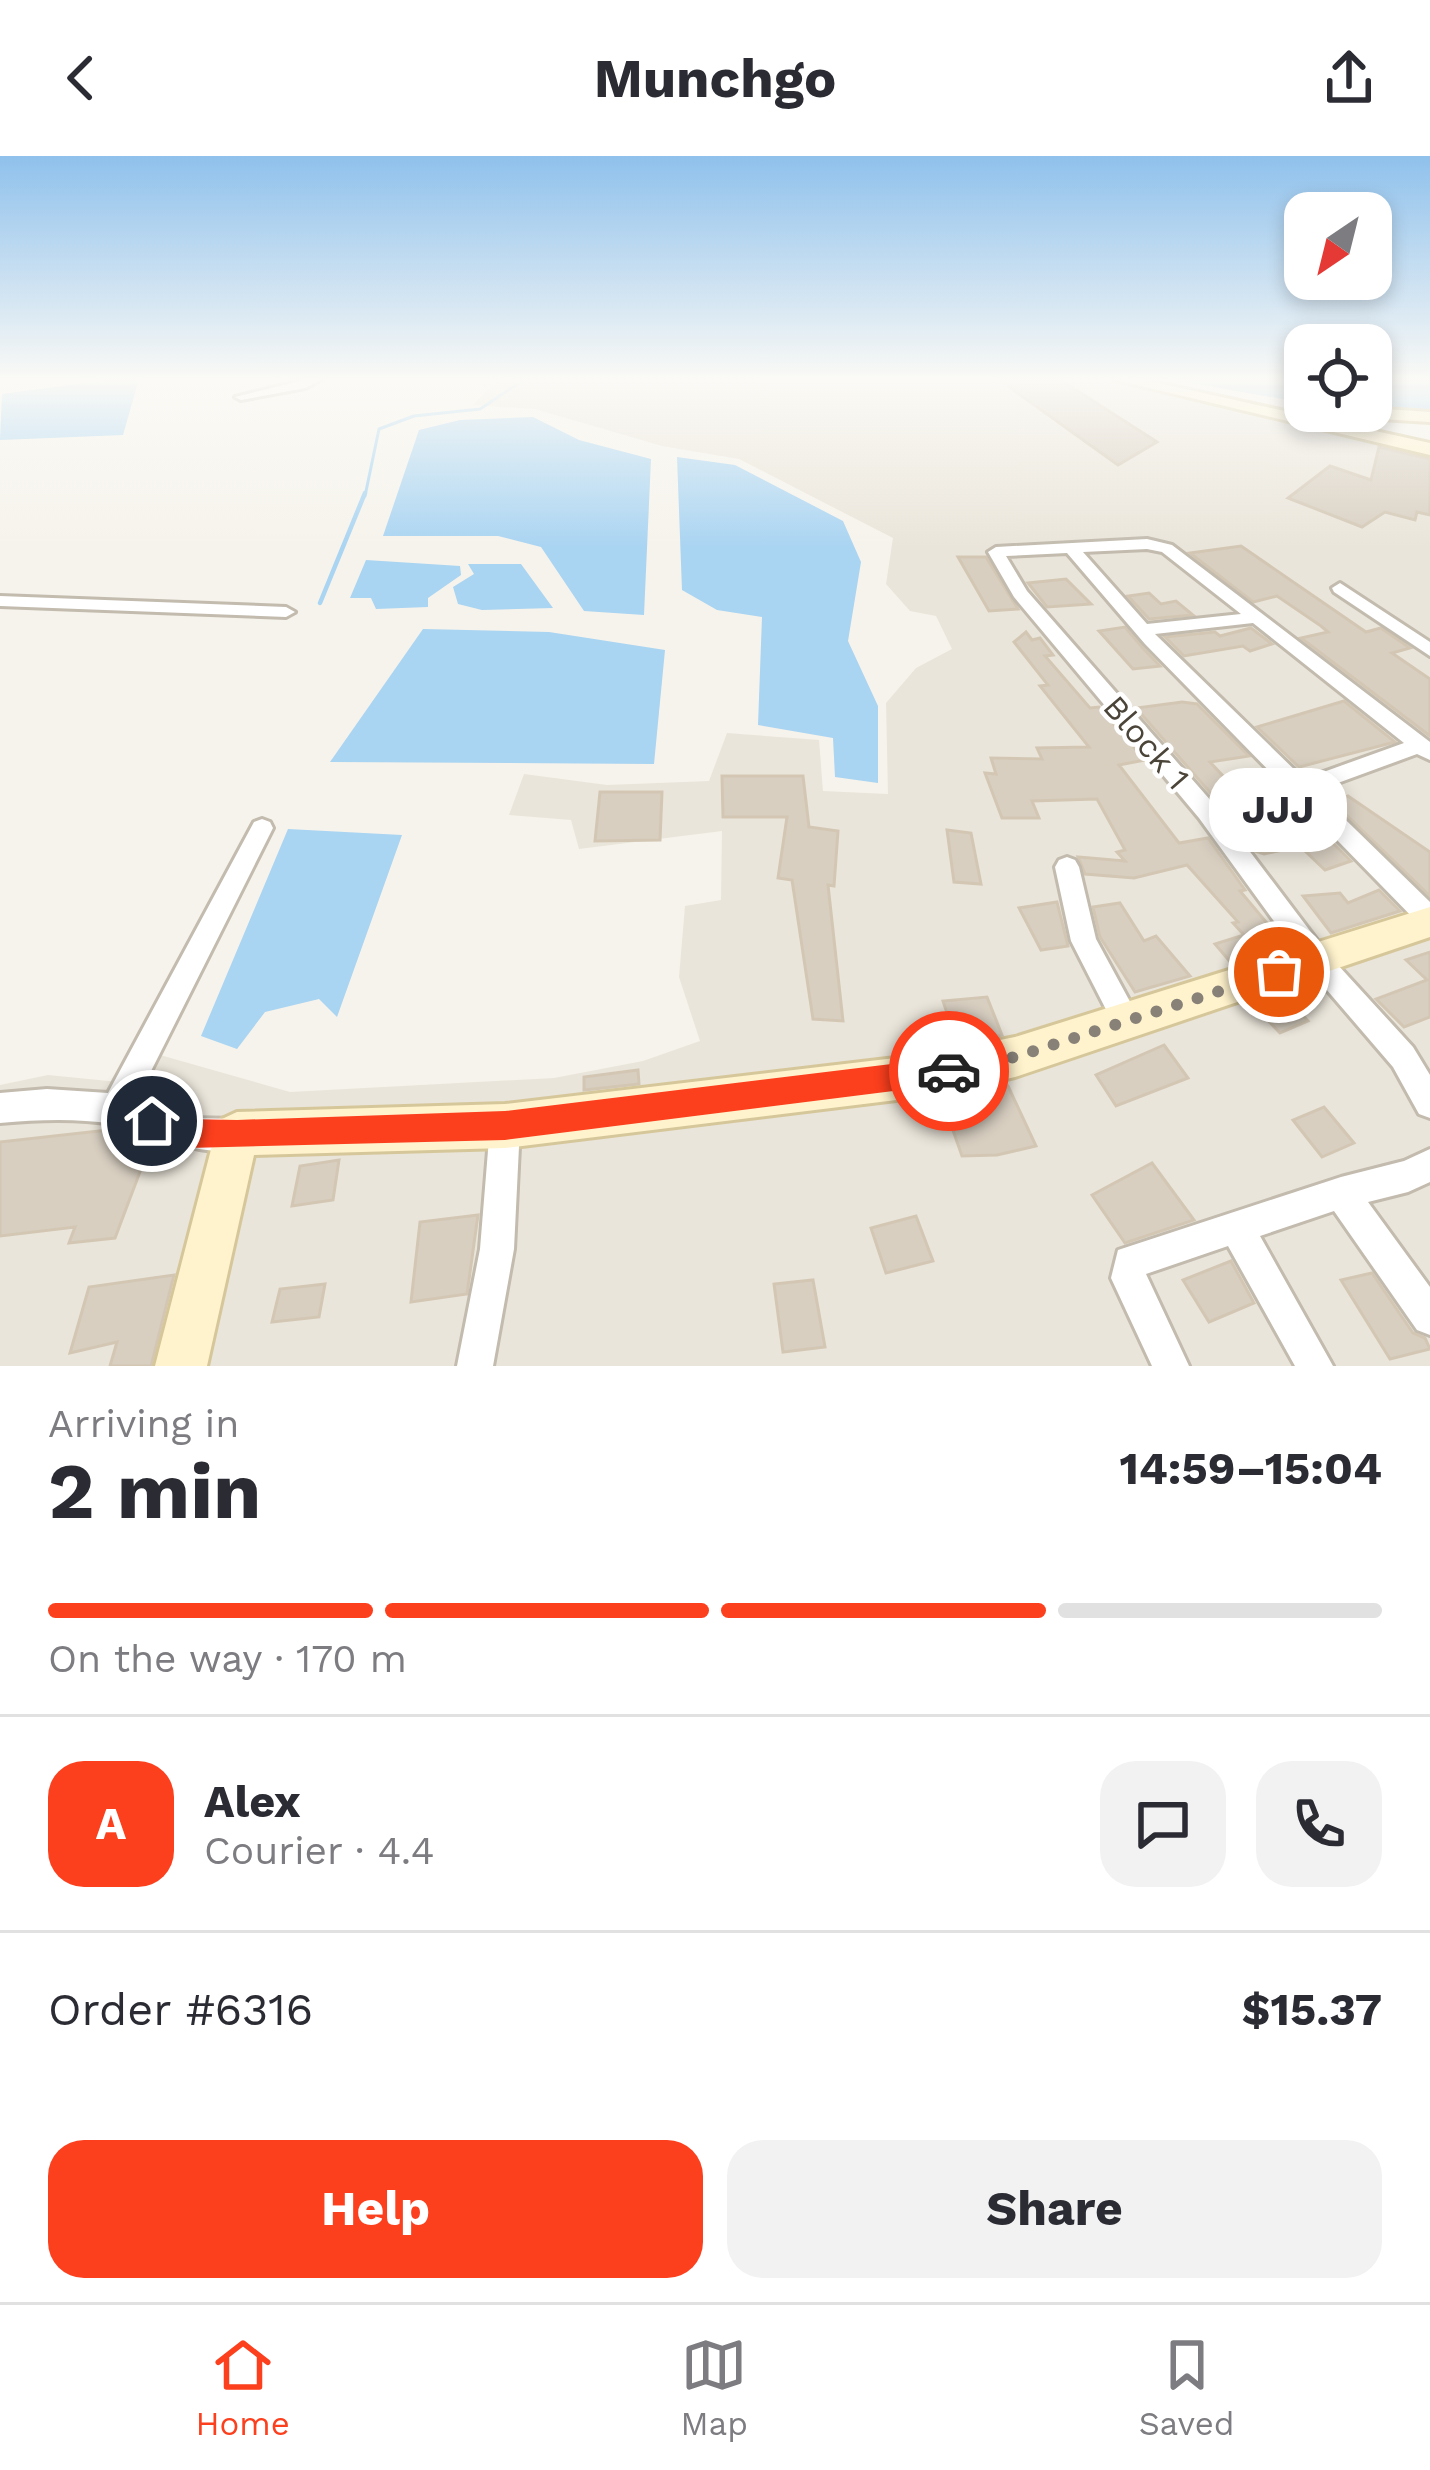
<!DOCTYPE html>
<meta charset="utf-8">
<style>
:root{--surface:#fff;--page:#f2f2f3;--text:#2b2b33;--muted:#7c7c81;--line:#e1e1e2;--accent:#fc3f1d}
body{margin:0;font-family:"Work Sans",sans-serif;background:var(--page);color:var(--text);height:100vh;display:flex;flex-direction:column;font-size:45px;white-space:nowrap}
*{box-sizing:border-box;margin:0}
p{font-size:39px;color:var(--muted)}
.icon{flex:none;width:66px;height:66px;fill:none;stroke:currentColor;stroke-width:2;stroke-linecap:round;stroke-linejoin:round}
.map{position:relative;height:1210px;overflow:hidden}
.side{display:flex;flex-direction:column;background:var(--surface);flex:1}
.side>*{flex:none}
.needle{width:78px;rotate:215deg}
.controls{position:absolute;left:1284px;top:36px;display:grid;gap:24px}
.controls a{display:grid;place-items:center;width:108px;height:108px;border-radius:24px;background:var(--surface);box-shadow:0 6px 18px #0003;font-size:60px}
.pin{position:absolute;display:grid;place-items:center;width:102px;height:102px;color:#fff;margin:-51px;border:6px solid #fff;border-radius:50%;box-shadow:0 3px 12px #0007}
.courier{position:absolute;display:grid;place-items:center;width:120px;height:120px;margin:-60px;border:9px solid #fc3f1d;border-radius:50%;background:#fff;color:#222;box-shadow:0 3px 15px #0007}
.bubble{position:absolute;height:84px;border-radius:36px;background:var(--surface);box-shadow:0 6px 18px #0003;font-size:39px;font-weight:700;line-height:84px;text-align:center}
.head em{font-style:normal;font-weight:700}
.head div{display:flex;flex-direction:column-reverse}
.head{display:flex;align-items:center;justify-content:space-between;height:204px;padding:0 48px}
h1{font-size:78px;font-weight:700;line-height:90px}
.bar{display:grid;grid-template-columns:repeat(4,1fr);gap:18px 12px;align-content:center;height:144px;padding:0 48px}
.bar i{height:15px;border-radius:9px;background:var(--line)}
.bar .on{background:var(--accent)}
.bar p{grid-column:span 4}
.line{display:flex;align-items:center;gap:30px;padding:0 48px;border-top:3px solid var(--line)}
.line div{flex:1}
.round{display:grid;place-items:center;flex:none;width:126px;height:126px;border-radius:36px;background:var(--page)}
.action{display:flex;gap:24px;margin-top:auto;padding:24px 48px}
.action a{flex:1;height:138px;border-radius:36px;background:var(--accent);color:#fff;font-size:48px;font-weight:700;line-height:138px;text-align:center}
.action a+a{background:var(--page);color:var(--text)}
header{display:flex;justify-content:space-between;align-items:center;height:156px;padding:0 48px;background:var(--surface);font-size:54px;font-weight:700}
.menu{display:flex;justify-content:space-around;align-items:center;height:168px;border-top:3px solid var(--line);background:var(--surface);font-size:33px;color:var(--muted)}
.menu a{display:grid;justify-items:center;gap:6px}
.menu .on{color:var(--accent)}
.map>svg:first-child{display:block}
.residential{fill:#eae5da}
.water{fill:#a9d4f2}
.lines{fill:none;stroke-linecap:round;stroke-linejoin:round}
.stream-far1{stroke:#a9d4f2;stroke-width:3}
.stream{stroke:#a9d4f2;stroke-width:4.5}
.building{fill:#d8cfc1;stroke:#d3c7b4;stroke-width:3}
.street-casing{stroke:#c2bbae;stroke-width:6}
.secondary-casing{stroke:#d6c79b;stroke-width:6}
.street{fill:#fff;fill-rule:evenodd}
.secondary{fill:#fff3cd;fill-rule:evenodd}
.route{fill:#fc3f1d}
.done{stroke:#878178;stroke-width:12;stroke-dasharray:0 21.6}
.labels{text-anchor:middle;stroke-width:9;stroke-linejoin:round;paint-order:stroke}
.street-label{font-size:33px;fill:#4b4439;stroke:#fff}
</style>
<header><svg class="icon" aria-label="back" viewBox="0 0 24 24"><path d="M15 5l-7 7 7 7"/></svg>Munchgo<svg class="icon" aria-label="share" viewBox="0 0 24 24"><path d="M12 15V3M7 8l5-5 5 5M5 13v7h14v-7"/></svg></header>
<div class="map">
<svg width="1430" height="1210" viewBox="0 0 1430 1210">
<rect width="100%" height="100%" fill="#f6f3ec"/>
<path class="residential" d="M 499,223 L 1113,223 L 1430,296 L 1430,1210 L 0,1210 L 0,929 L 48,919 L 129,927 L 153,897 L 290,936 L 554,922 L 643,905 L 700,885 L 679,821 L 685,750 L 721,744 L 722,675 L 579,693 L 571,664 L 509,659 L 524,618 L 607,629 L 709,625 L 727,577 L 819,584 L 823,635 L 888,638 L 886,547 L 916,512 L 952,493 L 936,460 L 910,455 L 886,428 L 893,382 L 739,303 L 662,290 L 535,253 L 473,249 Z"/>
<g class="water">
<path d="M 114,223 L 139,223 L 123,279 L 0,284 L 2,238 Z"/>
<path d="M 1168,223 L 1305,223 L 1305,247 Z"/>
<path d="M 1371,223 L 1430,223 L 1430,255 L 1371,252 Z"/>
<path d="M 533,261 L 579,284 L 651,303 L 644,459 L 584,455 L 541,391 L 498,380 L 383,380 L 419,274 L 460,264 Z"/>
<path d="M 677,301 L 735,309 L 843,365 L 861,406 L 848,485 L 878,550 L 878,627 L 835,621 L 833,582 L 758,569 L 762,461 L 717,454 L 682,434 Z"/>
<path d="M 366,404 L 460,410 L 461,419 L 428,442 L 428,451 L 376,453 L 371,442 L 350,442 Z"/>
<path d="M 468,408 L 521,408 L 553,452 L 482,454 L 458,448 L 453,431 L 474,418 Z"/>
<path d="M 423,473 L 549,476 L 665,494 L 654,608 L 330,606 Z"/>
<path d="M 288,673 L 402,679 L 337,861 L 319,843 L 265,856 L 237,893 L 201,880 Z"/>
</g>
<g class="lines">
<path class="stream-far1" d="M 365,340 L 379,273 L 414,260 L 480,253 L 525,223"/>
<path class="stream" d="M 320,447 L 365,337"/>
</g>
<g class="building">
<path d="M 998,223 L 1059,223 L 1157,286 L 1118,309 Z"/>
<path d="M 1379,291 L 1430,303 L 1430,359 L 1417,356 L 1415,364 L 1385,356 L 1362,371 L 1288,342 L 1330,310 L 1371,324 Z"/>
<path d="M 1241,390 L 1366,476 L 1381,472 L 1410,492 L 1392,497 L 1430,523 L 1430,580 L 1301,482 L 1328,476 L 1321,470 L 1277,440 L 1253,446 L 1190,397 Z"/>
<path d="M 958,401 L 986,401 L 1018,453 L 989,455 Z"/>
<path d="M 1066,423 L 1091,448 L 1047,451 L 1028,427 Z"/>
<path d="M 1149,437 L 1161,448 L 1176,445 L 1193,459 L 1149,463 L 1128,440 Z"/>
<path d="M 1125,471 L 1142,491 L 1160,510 L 1133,513 L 1099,475 Z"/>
<path d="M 1251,472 L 1272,488 L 1250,495 L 1243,490 L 1184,500 L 1165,481 L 1215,476 L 1220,480 Z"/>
<path d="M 1026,476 L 1032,484 L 1040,482 L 1053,499 L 1045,500 L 1090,552 L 1099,551 L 1145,604 L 1119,609 L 1179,687 L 1208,682 L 1245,734 L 1240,735 L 1287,791 L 1232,808 L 1215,788 L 1244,779 L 1233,767 L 1238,766 L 1187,709 L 1134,722 L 1085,718 L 1078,701 L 1125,705 L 1117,696 L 1125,694 L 1097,643 L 1032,645 L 1039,662 L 1002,662 L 985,617 L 996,618 L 991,602 L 1042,603 L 1037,592 L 1089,591 L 1040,530 L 1048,529 L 1014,486 Z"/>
<path d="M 1344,545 L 1395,586 L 1299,611 L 1257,571 Z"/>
<path d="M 1182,546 L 1197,548 L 1249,600 L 1210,606 L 1237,635 L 1214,641 L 1136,552 Z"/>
<path d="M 722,620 L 803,620 L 809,671 L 838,675 L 834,730 L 828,729 L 843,865 L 813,863 L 792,724 L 778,722 L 787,661 L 723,661 Z"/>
<path d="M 600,636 L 662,636 L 660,684 L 595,685 Z"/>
<path d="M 1348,640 L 1430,696 L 1430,740 L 1333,646 Z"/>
<path d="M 1257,656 L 1291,692 L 1264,698 L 1255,695 L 1232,663 Z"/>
<path d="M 947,674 L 971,677 L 981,728 L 954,726 Z"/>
<path d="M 1333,687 L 1351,705 L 1325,714 L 1306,696 Z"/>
<path d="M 1379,734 L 1400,755 L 1331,777 L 1303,740 L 1340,737 L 1348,747 Z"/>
<path d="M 1057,746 L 1068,790 L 1041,794 L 1019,752 Z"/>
<path d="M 1120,747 L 1144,785 L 1156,780 L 1190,820 L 1135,836 L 1100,781 L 1093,751 Z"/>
<path d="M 1430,796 L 1430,861 L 1404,871 L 1376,843 L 1427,824 L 1406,804 Z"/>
<path d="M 1281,836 L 1308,865 L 1280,877 L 1254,850 Z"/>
<path d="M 987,841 L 1002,879 L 957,887 L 943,845 Z"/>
<path d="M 1164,889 L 1188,922 L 1116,950 L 1096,919 Z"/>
<path d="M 638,914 L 639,928 L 584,934 L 584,921 Z"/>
<path d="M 1008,930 L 1036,990 L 997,999 L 962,1000 L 943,946 L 974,942 Z"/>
<path d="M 1324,951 L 1354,987 L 1322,1001 L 1293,964 Z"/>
<path d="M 108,974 L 106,980 L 132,977 L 152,984 L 115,1082 L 69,1087 L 75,1071 L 0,1080 L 0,986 Z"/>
<path d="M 339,1004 L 333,1044 L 292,1050 L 300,1010 Z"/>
<path d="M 1152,1007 L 1194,1064 L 1125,1087 L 1092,1039 Z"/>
<path d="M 478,1059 L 467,1138 L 411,1146 L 420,1066 Z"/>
<path d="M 916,1060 L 933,1105 L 886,1117 L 871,1072 Z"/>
<path d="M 1231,1105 L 1254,1147 L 1209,1166 L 1183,1124 Z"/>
<path d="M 1372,1117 L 1413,1177 L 1425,1182 L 1430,1193 L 1390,1203 L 1341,1124 Z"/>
<path d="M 174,1119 L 151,1210 L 110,1210 L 117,1186 L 70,1197 L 89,1131 Z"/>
<path d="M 813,1124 L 825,1191 L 783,1196 L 774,1128 Z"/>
<path d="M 325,1128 L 319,1161 L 272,1166 L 280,1133 Z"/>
</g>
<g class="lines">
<defs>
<g id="street">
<path d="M 308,223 L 322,223 L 305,232 L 241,244 L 235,241 Z"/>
<path d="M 1147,383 L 1172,389 L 1430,586 L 1430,604 L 1417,598 L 1316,635 L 1430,746 L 1430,773 L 1421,770 L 1296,642 L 1223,660 L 1326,796 L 1413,891 L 1430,919 L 1430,962 L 1419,958 L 1393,911 L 1308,812 L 1199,662 L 1014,441 L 988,396 L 996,391 ZM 1147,393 L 1162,396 L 1241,458 L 1147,468 L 1083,396 ZM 1067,397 L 1145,488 L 1283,629 L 1212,646 L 1027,435 L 1006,400 ZM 1253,467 L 1404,587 L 1304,623 L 1155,478 Z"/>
<path d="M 1340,427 L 1430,486 L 1430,500 L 1334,436 L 1332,432 Z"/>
<path d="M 0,440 L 286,451 L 295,456 L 286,461 L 0,450 Z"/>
<path d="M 262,663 L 270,666 L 273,672 L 136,945 L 187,962 L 237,963 L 248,967 L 252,978 L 248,989 C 201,1008 157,974 112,968 C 75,962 37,964 0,967 L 0,937 L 47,933 L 108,937 L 254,666 Z"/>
<path d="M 1067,701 L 1075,704 L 1079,711 L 1096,783 L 1141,866 L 1137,875 L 1127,879 L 1117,875 L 1071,785 L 1055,711 L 1059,704 Z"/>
<path d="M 505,955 L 516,959 L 520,970 L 514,1093 L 493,1210 L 457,1210 L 480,1093 L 490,970 L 494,959 Z"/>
<path d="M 1430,993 L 1430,1026 L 1408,1036 L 1368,1046 L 1430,1131 L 1430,1179 L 1417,1174 L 1334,1055 L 1260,1080 L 1333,1210 L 1295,1210 L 1228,1090 L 1146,1118 L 1189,1210 L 1152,1210 L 1111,1122 L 1118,1094 L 1341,1021 L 1404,1005 Z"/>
</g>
<g id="secondary">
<path d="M 1112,223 L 1140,223 L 1430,287 L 1430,299 Z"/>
<path d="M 1371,252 L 1430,256 L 1430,266 L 1330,260 L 1321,255 Z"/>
<path d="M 1430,751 L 1430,781 L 1015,921 L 929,940 L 505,992 L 254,999 L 207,1210 L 155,1210 L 215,978 L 222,963 L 237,956 L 505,948 L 929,898 L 1015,881 Z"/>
</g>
</defs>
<use href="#street" class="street-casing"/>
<use href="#secondary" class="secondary-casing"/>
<use href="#street" class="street"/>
<use href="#secondary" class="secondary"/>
</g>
<linearGradient id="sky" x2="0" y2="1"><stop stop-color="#8fc1ec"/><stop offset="0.57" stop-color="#fbfaf6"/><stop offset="1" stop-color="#fbfaf6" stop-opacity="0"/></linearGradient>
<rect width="1430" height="392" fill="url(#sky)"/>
<path class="route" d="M 949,901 L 959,905 L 963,915 L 959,924 L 949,928 L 505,984 L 188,992 L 142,975 L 137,965 L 142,955 L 152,951 L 188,963 L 237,964 L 505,955 Z"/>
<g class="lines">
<path class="done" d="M 949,915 L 1015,901 L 1279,816"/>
</g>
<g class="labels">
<g class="street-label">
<text transform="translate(1147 586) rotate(49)" y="12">Block 1</text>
</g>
</g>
</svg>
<div class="controls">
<a><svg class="needle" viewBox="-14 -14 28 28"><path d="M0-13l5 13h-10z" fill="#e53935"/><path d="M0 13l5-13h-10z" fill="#7c7c81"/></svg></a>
<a><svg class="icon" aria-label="locate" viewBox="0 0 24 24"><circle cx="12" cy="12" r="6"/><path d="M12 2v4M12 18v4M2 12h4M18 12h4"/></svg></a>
</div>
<div class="pin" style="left:1279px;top:816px;background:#ea580c"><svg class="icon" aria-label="bag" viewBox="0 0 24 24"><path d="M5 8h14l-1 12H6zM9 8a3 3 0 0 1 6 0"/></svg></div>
<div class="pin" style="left:152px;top:965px;background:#1f2937"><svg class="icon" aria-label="home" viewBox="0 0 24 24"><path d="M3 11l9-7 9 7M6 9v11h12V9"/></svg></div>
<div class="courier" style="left:949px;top:915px"><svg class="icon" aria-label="car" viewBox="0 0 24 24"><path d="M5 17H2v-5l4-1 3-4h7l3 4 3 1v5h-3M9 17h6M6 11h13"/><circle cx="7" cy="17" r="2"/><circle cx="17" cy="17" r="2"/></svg></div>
<div class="bubble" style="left:1209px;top:612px;width:138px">JJJ</div>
</div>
<section class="side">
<div class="head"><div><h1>2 min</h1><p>Arriving in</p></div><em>14:59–15:04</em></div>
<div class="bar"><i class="on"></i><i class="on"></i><i class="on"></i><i></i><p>On the way · 170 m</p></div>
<div class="line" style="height:216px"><b class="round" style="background:var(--accent);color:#fff">A</b><div><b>Alex</b><p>Courier · 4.4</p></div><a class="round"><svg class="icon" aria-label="chat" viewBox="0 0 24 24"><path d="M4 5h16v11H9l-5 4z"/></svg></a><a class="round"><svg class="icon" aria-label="phone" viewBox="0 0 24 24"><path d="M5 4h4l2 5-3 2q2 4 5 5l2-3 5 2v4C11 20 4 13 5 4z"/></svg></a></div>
<div class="line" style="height:156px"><div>Order #6316</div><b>$15.37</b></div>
<div class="action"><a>Help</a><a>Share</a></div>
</section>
<nav class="menu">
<a class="on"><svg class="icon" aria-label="home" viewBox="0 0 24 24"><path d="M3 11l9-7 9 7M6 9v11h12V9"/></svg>Home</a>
<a><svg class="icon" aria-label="map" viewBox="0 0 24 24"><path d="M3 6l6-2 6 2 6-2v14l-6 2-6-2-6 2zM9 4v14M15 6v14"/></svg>Map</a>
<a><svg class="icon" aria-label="saved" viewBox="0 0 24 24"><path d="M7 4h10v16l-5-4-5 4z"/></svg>Saved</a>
</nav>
